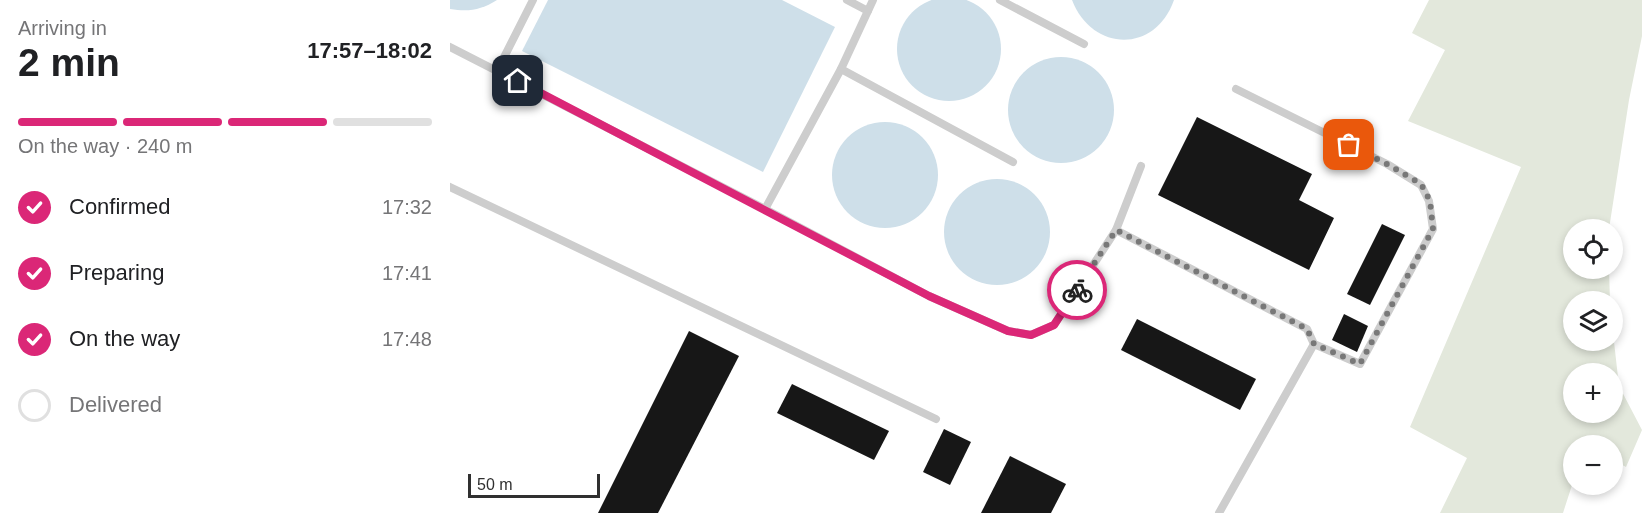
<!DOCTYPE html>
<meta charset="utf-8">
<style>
:root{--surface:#fff;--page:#f6f6f6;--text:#202124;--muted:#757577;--line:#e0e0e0;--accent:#db2777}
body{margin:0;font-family:Helvetica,sans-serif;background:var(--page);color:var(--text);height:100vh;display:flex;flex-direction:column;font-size:22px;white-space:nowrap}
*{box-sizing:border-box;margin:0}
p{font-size:20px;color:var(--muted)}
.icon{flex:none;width:33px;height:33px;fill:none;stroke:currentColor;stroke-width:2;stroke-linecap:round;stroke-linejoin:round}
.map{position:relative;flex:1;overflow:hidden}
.details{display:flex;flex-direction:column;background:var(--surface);width:450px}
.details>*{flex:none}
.controls{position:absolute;left:1113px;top:219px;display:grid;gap:12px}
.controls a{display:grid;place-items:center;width:60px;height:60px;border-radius:50%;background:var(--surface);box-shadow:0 3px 9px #0003;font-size:30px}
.scale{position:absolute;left:18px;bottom:15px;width:132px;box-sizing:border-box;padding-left:6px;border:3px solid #303030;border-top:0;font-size:16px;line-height:21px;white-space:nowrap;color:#303030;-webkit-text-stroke:4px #fff;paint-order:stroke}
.pin{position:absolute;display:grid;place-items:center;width:51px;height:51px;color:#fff;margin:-26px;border-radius:12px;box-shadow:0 3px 9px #0006}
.courier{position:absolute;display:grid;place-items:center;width:60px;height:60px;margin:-30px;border:4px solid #db2777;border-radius:50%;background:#fff;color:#222;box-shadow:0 2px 8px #0007}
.summary em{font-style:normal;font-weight:700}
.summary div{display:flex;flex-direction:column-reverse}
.summary{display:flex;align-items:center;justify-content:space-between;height:102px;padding:0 18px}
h1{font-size:39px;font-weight:700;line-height:45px}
.bar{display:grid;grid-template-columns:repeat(4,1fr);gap:9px 6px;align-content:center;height:72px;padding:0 18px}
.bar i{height:8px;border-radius:4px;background:var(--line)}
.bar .active{background:var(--accent)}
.bar p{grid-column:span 4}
ol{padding:0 18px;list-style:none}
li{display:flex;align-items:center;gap:18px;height:66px}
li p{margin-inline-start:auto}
li .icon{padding:6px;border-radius:50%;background:var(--accent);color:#fff;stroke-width:4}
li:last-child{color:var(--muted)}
li i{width:33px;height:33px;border:3px solid var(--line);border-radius:50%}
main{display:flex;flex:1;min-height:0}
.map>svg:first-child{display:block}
.grass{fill:#e3e8dc;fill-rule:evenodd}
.water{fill:#cedfe9}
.building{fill:#171717}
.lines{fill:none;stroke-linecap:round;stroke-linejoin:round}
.service{stroke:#cdcdcd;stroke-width:8}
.done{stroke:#787878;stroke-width:6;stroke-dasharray:0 10.8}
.route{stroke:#db2777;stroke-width:8}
</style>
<main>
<section class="details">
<div class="summary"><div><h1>2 min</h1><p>Arriving in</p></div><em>17:57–18:02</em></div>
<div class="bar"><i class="active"></i><i class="active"></i><i class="active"></i><i></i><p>On the way · 240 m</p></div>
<ol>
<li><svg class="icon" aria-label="check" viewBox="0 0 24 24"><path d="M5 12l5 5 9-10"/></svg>Confirmed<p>17:32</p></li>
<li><svg class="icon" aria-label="check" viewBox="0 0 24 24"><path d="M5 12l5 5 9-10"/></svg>Preparing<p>17:41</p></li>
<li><svg class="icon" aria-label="check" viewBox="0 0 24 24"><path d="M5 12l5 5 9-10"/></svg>On the way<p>17:48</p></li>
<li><i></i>Delivered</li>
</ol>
</section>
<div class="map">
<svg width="1192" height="513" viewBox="0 0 1192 513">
<rect width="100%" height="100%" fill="#fff"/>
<path class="grass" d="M 979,0 L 1192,0 L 1192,36 L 1179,100 L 1159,229 L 1124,230 L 1124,268 L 1159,269 L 1160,301 L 1124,302 L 1124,340 L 1162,340 L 1163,333 L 1169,386 L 1192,430 L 1176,467 L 1163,460 L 1162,446 L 1124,446 L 1123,482 L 1113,513 L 990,513 L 1017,458 L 960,427 L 1071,167 L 958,121 L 995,50 L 962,33 ZM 1124,374 L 1162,374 L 1162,412 L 1124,412 Z"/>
<g class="water">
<circle cx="499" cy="49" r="52"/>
<path d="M 0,0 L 47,0 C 31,10 19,12 0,9 Z"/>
<path d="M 98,0 L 332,0 L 385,27 L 313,172 L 72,51 Z"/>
<path d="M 622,0 L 724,0 C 705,54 642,52 622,0 Z"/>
<circle cx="611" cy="110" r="53"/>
<circle cx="435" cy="175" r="53"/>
<circle cx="547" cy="232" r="53"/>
</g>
<g class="building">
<path d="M 747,117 L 862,174 L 849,200 L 884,218 L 859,270 L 708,195 Z"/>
<path d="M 932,224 L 955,235 L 920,305 L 897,294 Z"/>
<path d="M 894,314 L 918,326 L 907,352 L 882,340 Z"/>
<path d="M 687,319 L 806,379 L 790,410 L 671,350 Z"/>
<path d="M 239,331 L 289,356 L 208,513 L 148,513 Z"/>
<path d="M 342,384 L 439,431 L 424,460 L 327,413 Z"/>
<path d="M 494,429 L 521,442 L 500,485 L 473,472 Z"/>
<path d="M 560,456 L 616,484 L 601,513 L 531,513 Z"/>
</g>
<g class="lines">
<g class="service">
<path d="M 397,0 L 418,11"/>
<path d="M 550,0 L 634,44"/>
<path d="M 0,47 L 315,209 L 479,296 L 558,331 L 581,335 L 604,325 L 666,230 L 691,166"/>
<path d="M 391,69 L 423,0"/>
<path d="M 47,71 L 83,0"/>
<path d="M 0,187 L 486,419"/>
<path d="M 315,209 L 391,69 L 563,162"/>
<path d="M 666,230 L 857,329 L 864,344 L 910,364 L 983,229 L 979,201 L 971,185 L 937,164 L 786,89"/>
<path d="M 769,513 L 864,344"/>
</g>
</g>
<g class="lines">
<path class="done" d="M 627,290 L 666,230 L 857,329 L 864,344 L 910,364 L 983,229 L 980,201 L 971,184 L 937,164 L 899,145"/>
<path class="route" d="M 68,81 L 479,296 L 558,331 L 581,335 L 604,325 L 627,290"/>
</g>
</svg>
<div class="controls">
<a><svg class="icon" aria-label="locate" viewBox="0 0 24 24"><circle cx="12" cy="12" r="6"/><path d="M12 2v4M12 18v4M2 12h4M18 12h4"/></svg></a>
<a><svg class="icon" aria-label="layers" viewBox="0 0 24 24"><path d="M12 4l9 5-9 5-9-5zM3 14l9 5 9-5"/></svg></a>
<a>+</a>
<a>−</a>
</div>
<div class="scale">50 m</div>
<div class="pin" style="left:899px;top:145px;background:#ea580c"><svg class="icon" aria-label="bag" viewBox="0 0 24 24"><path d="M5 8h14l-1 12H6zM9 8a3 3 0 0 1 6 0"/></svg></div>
<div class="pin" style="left:68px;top:81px;background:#1f2937"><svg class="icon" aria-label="home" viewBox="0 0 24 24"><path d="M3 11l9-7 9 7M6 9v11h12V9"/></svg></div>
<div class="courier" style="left:627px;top:290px"><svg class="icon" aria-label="bike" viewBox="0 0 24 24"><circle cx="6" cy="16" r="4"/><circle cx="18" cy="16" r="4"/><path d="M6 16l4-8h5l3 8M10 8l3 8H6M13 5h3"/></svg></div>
</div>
</main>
